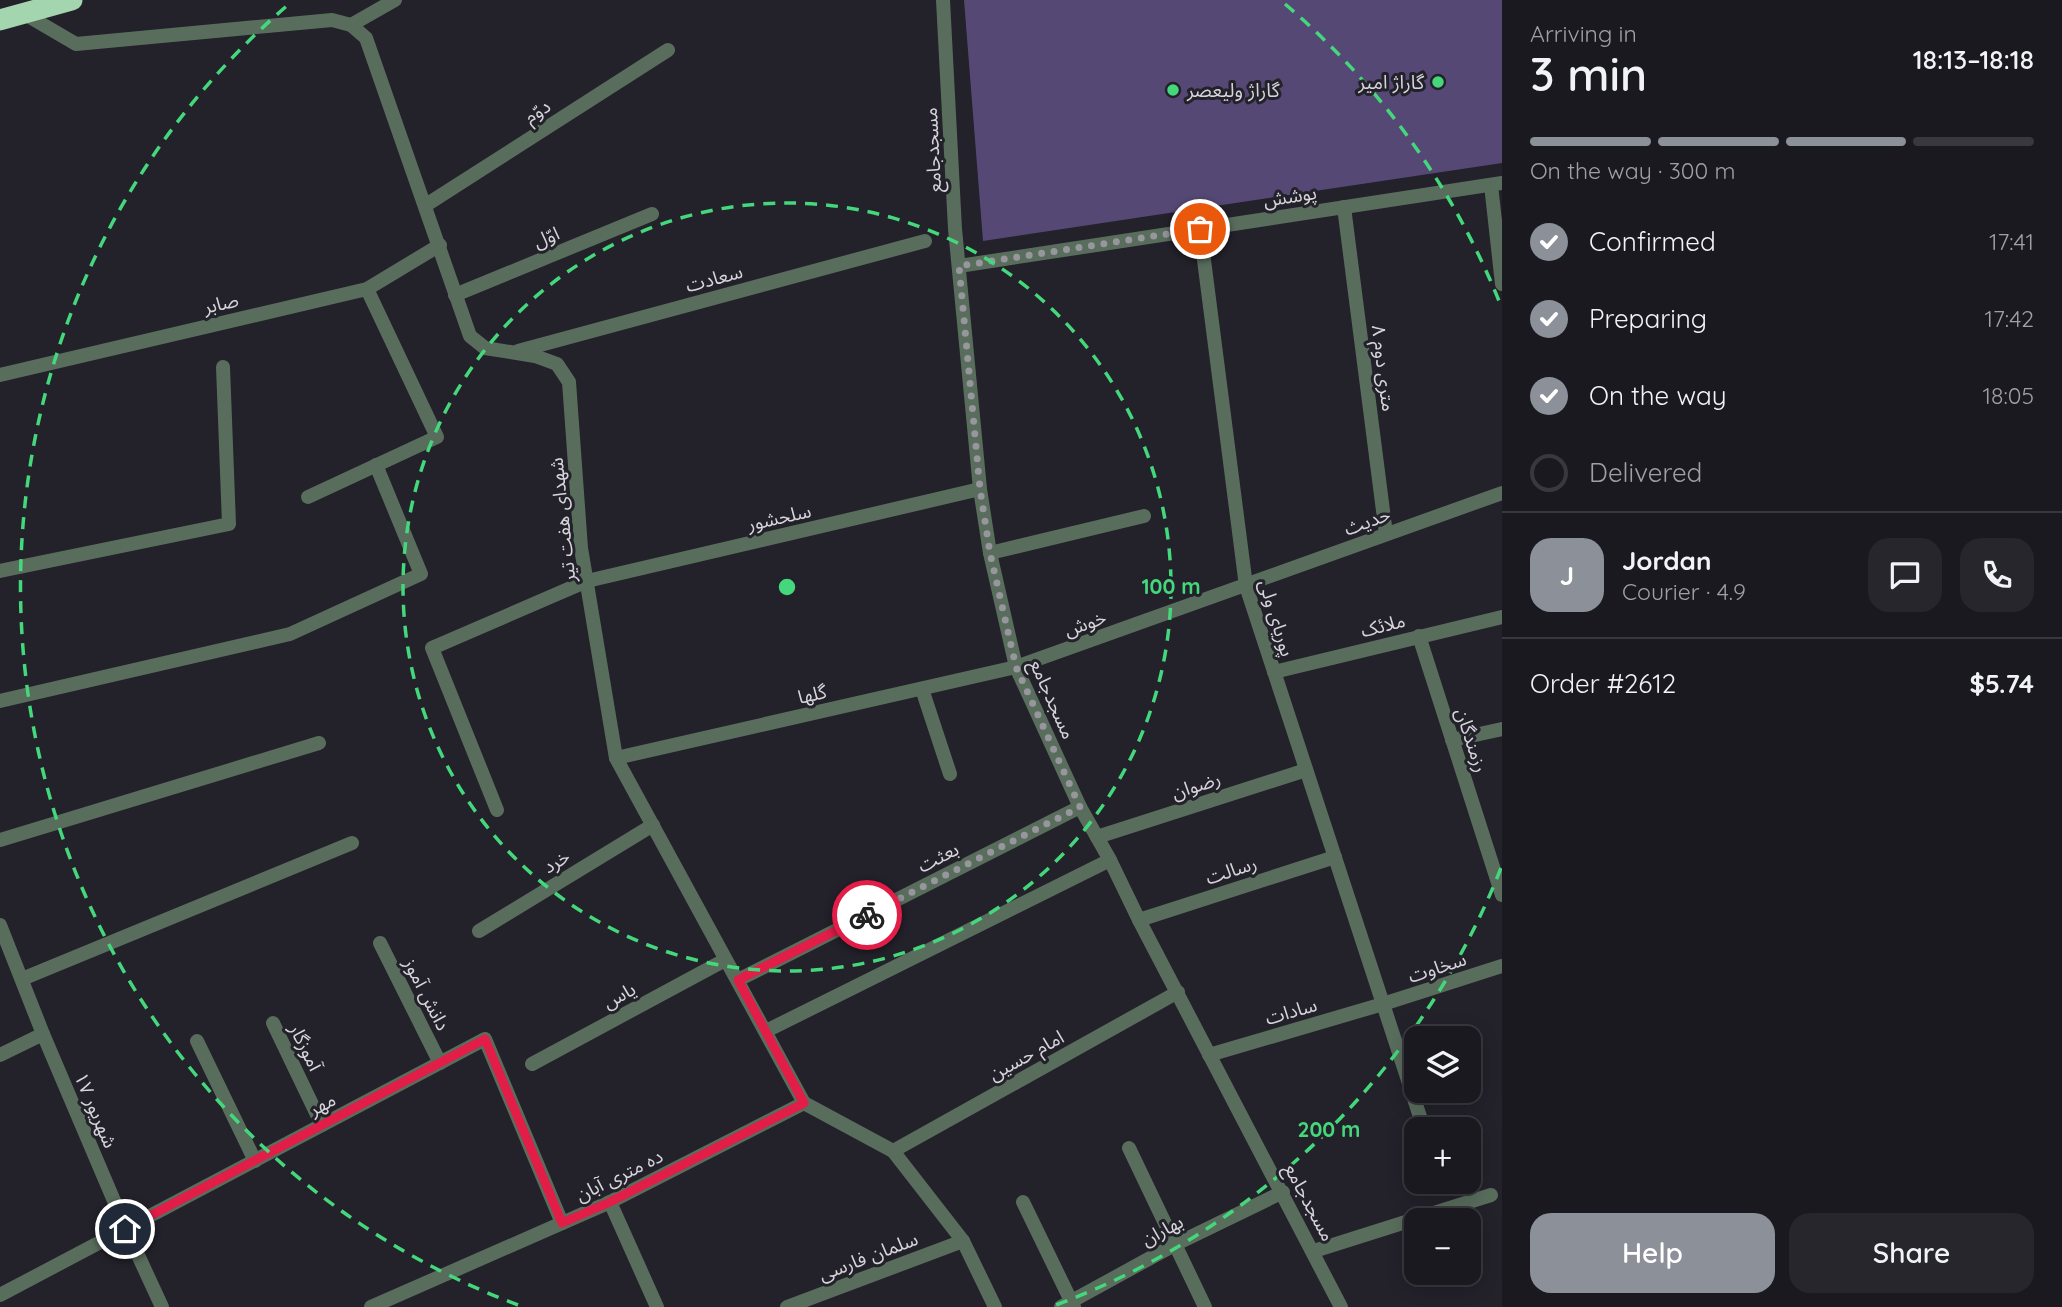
<!DOCTYPE html>
<meta charset="utf-8">
<style>
:root{--surface:#1a1920;--page:#27262d;--text:#f1f3f6;--muted:#9fa0a5;--line:#38383e;--accent:#8c9099}
body{margin:0;font-family:Quicksand,"Noto Sans Arabic",sans-serif;background:var(--page);color:var(--text);height:100vh;display:flex;flex-direction:column;font-size:26px;white-space:nowrap}
*{box-sizing:border-box;margin:0}
p{font-size:23px;color:var(--muted)}
.icon{flex:none;width:38px;height:38px;fill:none;stroke:currentColor;stroke-width:2;stroke-linecap:round;stroke-linejoin:round}
.map{position:relative;flex:1;overflow:hidden}
.side{display:flex;flex-direction:column;background:var(--surface);width:560px}
.side>*{flex:none}
.tools{position:absolute;left:1404px;top:1026px;display:grid;gap:14px}
.tools a{display:grid;place-items:center;width:77px;height:77px;border-radius:14px;background:var(--surface);box-shadow:0 4px 18px #0003,0 0 0 2px var(--line);font-size:35px}
.pin{position:absolute;display:grid;place-items:center;width:60px;height:60px;color:#fff;margin:-30px;border:4px solid #fff;border-radius:50%;box-shadow:0 2px 7px #0007}
.courier{position:absolute;display:grid;place-items:center;width:70px;height:70px;margin:-35px;border:5px solid #e11d48;border-radius:50%;background:#fff;color:#222;box-shadow:0 2px 9px #0007}
.head em{font-style:normal;font-weight:600}
.head div{display:flex;flex-direction:column-reverse}
.head{display:flex;align-items:center;justify-content:space-between;height:119px;padding:0 28px}
h1{font-size:46px;font-weight:600;line-height:52px}
.bar{display:grid;grid-template-columns:repeat(4,1fr);gap:10px 7px;align-content:center;height:84px;padding:0 28px}
.bar i{height:9px;border-radius:5px;background:var(--line)}
.bar .active{background:var(--accent)}
.bar p{grid-column:span 4}
.line{display:flex;align-items:center;gap:18px;padding:0 28px;border-top:2px solid var(--line)}
.line div{flex:1}
.round{display:grid;place-items:center;flex:none;width:74px;height:74px;border-radius:21px;background:var(--page)}
ol{padding:0 28px;list-style:none}
li{display:flex;align-items:center;gap:21px;height:77px}
li p{margin-inline-start:auto}
li .icon{padding:7px;border-radius:50%;background:var(--accent);color:#fff;stroke-width:4}
li:last-child{color:var(--muted)}
li i{width:38px;height:38px;border:4px solid var(--line);border-radius:50%}
.cta{display:flex;gap:14px;margin-top:auto;padding:14px 28px}
.cta a{flex:1;height:80px;border-radius:21px;background:var(--accent);color:#fff;font-size:28px;font-weight:600;line-height:80px;text-align:center}
.cta a+a{background:var(--page);color:var(--text)}
main{display:flex;flex:1;min-height:0}
.map>svg:first-child{display:block}
.building{fill:#564875}
.lines{fill:none;stroke-linecap:round;stroke-linejoin:round}
.street{stroke:#596d5d;stroke-width:14}
.highway{stroke:#a3d5af;stroke-width:21}
.done{stroke:#98969d;stroke-width:7;stroke-dasharray:0 12.6}
.route{stroke:#e11d48;stroke-width:9}
.ring{fill:none;stroke:#44d77b;stroke-width:3.5;stroke-dasharray:12 9}
.poi-dot{fill:#44d77b;stroke:#23212a;stroke-width:2.5}
.labels{text-anchor:middle;stroke-width:6;stroke-linejoin:round;paint-order:stroke}
.poi-label{font-size:19px;fill:#d7d5db;stroke:#23212a;text-anchor:end}
.street-label{font-size:19px;fill:#d7d5db;stroke:#23212a}
.centre{fill:#44d77b;stroke:#23212a;stroke-width:3.5}
.ring-label{font-size:21px;text-anchor:middle;font-weight:bold;fill:#44d77b;stroke:#23212a;stroke-width:6;stroke-linejoin:round;paint-order:stroke}
</style>
<main>
<div class="map">
<svg width="1502" height="1307" viewBox="0 0 1502 1307">
<rect width="100%" height="100%" fill="#23212a"/>
<path class="building" d="M 964,0 L 1502,0 L 1502,163 L 983,241 Z"/>
<g class="lines">
<g class="street">
<path d="M 943,0 L 955,229 L 980,489 L 990,553 L 1016,667 L 1080,807 L 1110,860 L 1139,920 L 1341,1307"/>
<path d="M 23,13 L 76,44 L 332,20 L 351,25 L 366,38 L 470,336 L 485,348 L 535,356 L 557,364 L 569,382 L 581,548 L 616,758 L 804,1103 L 893,1151 L 963,1241 L 995,1307"/>
<path d="M 351,25 L 395,0"/>
<path d="M 1491,185 L 1502,284"/>
<path d="M 426,205 L 668,50"/>
<path d="M 1344,207 L 1386,534"/>
<path d="M 1200,229 L 1246,586 L 1424,1129"/>
<path d="M 959,266 L 1502,183"/>
<path d="M 455,295 L 652,214"/>
<path d="M 518,351 L 925,241"/>
<path d="M 0,375 L 367,289 L 440,245"/>
<path d="M 308,497 L 437,437 L 367,289"/>
<path d="M 990,553 L 1144,516"/>
<path d="M 0,571 L 229,524 L 223,367"/>
<path d="M 1419,636 L 1502,895"/>
<path d="M 1274,672 L 1502,617"/>
<path d="M 922,689 L 950,774"/>
<path d="M 0,701 L 290,634 L 421,574 L 376,465"/>
<path d="M 1452,740 L 1502,729"/>
<path d="M 616,758 L 1016,667 L 1502,493"/>
<path d="M 497,810 L 432,648 L 587,581 L 980,489"/>
<path d="M 1097,837 L 1306,770"/>
<path d="M 0,840 L 319,743"/>
<path d="M 1139,920 L 1335,857"/>
<path d="M 0,925 L 43,1034 L 126,1229 L 162,1307"/>
<path d="M 479,931 L 653,825"/>
<path d="M 380,943 L 440,1063"/>
<path d="M 22,979 L 352,843"/>
<path d="M 738,980 L 1080,807"/>
<path d="M 273,1023 L 322,1125"/>
<path d="M 766,1031 L 1110,860"/>
<path d="M 197,1041 L 255,1161"/>
<path d="M 0,1055 L 43,1034"/>
<path d="M 1209,1055 L 1383,1004 L 1502,966"/>
<path d="M 532,1064 L 725,960"/>
<path d="M 1129,1148 L 1205,1307"/>
<path d="M 893,1151 L 1178,992"/>
<path d="M 610,1202 L 657,1307"/>
<path d="M 1023,1202 L 1074,1307"/>
<path d="M 1314,1251 L 1491,1195"/>
<path d="M 0,1295 L 485,1039 L 562,1223"/>
<path d="M 371,1307 L 610,1202 L 804,1103"/>
<path d="M 787,1307 L 963,1241"/>
<path d="M 1061,1307 L 1174,1245 L 1283,1192"/>
</g>
<path class="highway" d="M 0,20 L 72,0"/>
</g>
<g class="lines">
<path class="done" d="M 867,915 L 1080,807 L 1016,667 L 990,553 L 980,489 L 959,266 L 1200,229"/>
<path class="route" d="M 125,1229 L 485,1039 L 562,1223 L 610,1202 L 804,1103 L 738,980 L 867,915"/>
</g>
<g class="ring">
<circle cx="787" cy="587" r="384"/>
<path d="M1501 868A767 767 0 0 1 1056 1305M518 1305A767 767 0 0 1 289 4M1285 4A767 767 0 0 1 1501 306"/>
</g>
<g class="poi-dot">
<circle cx="1438" cy="82" r="7"/>
<circle cx="1173" cy="90" r="7"/>
</g>
<g class="labels">
<g class="poi-label">
<text x="1424" y="89">گاراژ امیر</text>
<text x="1187" y="97" text-anchor="start">گاراژ ولیعصر</text>
</g>
<g class="street-label">
<text transform="translate(537 111) rotate(-33)" y="7">دوّم</text>
<text transform="translate(932 150) rotate(-93)" y="7">مسجدجامع</text>
<text transform="translate(1290 196) rotate(-9)" y="7">پوشش</text>
<text transform="translate(546 237) rotate(-23)" y="7">اوّل</text>
<text transform="translate(714 278) rotate(-15)" y="7">سعادت</text>
<text transform="translate(221 303) rotate(-13)" y="7">صابر</text>
<text transform="translate(1384 368) rotate(83)" y="7">۸ متری دوم</text>
<text transform="translate(779 517) rotate(-13)" y="7">سلحشور</text>
<text transform="translate(562 520) rotate(-96)" y="7">شهدای هفت تیر</text>
<text transform="translate(1367 521) rotate(-20)" y="7">حدیث</text>
<text transform="translate(1277 618) rotate(73)" y="7">پوریای ولی</text>
<text transform="translate(1085 623) rotate(-19)" y="7">خوش</text>
<text transform="translate(1383 625) rotate(-14)" y="7">ملائک</text>
<text transform="translate(812 694) rotate(-13)" y="7">گلها</text>
<text transform="translate(1053 699) rotate(66)" y="7">مسجدجامع</text>
<text transform="translate(1472 740) rotate(72)" y="7">رزمندگان</text>
<text transform="translate(1196 785) rotate(-18)" y="7">رضوان</text>
<text transform="translate(938 857) rotate(-27)" y="7">بعثت</text>
<text transform="translate(556 861) rotate(-31)" y="7">خرد</text>
<text transform="translate(1231 870) rotate(-18)" y="7">رسالت</text>
<text transform="translate(1437 967) rotate(-18)" y="7">سخاوت</text>
<text transform="translate(427 994) rotate(63)" y="7">دانش آموز</text>
<text transform="translate(619 995) rotate(-28)" y="7">یاس</text>
<text transform="translate(1291 1011) rotate(-16)" y="7">سادات</text>
<text transform="translate(306 1047) rotate(64)" y="7">آموزگار</text>
<text transform="translate(1026 1055) rotate(-29)" y="7">امام حسین</text>
<text transform="translate(322 1104) rotate(-28)" y="7">مهر</text>
<text transform="translate(96 1110) rotate(67)" y="7">۱۷ شهریور</text>
<text transform="translate(619 1175) rotate(-26)" y="7">ده متری آبان</text>
<text transform="translate(1310 1202) rotate(62)" y="7">مسجدجامع</text>
<text transform="translate(1162 1230) rotate(-28)" y="7">بهاران</text>
<text transform="translate(868 1256) rotate(-21)" y="7">سلمان فارسی</text>
</g>
</g>
<circle cx="787" cy="587" r="10" class="centre"/>
<g class="ring-label">
<text x="1171" y="594">100 m</text>
<text x="1329" y="1137">200 m</text>
</g>
</svg>
<div class="tools">
<a><svg class="icon" aria-label="layers" viewBox="0 0 24 24"><path d="M12 4l9 5-9 5-9-5zM3 14l9 5 9-5"/></svg></a>
<a>+</a>
<a>−</a>
</div>
<div class="pin" style="left:1200px;top:229px;background:#ea580c"><svg class="icon" aria-label="bag" viewBox="0 0 24 24"><path d="M5 8h14l-1 12H6zM9 8a3 3 0 0 1 6 0"/></svg></div>
<div class="pin" style="left:125px;top:1229px;background:#1f2937"><svg class="icon" aria-label="home" viewBox="0 0 24 24"><path d="M3 11l9-7 9 7M6 9v11h12V9"/></svg></div>
<div class="courier" style="left:867px;top:915px"><svg class="icon" aria-label="bike" viewBox="0 0 24 24"><circle cx="6" cy="16" r="4"/><circle cx="18" cy="16" r="4"/><path d="M6 16l4-8h5l3 8M10 8l3 8H6M13 5h3"/></svg></div>
</div>
<section class="side">
<div class="head"><div><h1>3 min</h1><p>Arriving in</p></div><em>18:13–18:18</em></div>
<div class="bar"><i class="active"></i><i class="active"></i><i class="active"></i><i></i><p>On the way · 300 m</p></div>
<ol>
<li><svg class="icon" aria-label="check" viewBox="0 0 24 24"><path d="M5 12l5 5 9-10"/></svg>Confirmed<p>17:41</p></li>
<li><svg class="icon" aria-label="check" viewBox="0 0 24 24"><path d="M5 12l5 5 9-10"/></svg>Preparing<p>17:42</p></li>
<li><svg class="icon" aria-label="check" viewBox="0 0 24 24"><path d="M5 12l5 5 9-10"/></svg>On the way<p>18:05</p></li>
<li><i></i>Delivered</li>
</ol>
<div class="line" style="height:126px"><b class="round" style="background:var(--accent);color:#fff">J</b><div><b>Jordan</b><p>Courier · 4.9</p></div><a class="round"><svg class="icon" aria-label="chat" viewBox="0 0 24 24"><path d="M4 5h16v11H9l-5 4z"/></svg></a><a class="round"><svg class="icon" aria-label="phone" viewBox="0 0 24 24"><path d="M5 4h4l2 5-3 2q2 4 5 5l2-3 5 2v4C11 20 4 13 5 4z"/></svg></a></div>
<div class="line" style="height:91px"><div>Order #2612</div><b>$5.74</b></div>
<div class="cta"><a>Help</a><a>Share</a></div>
</section>
</main>
